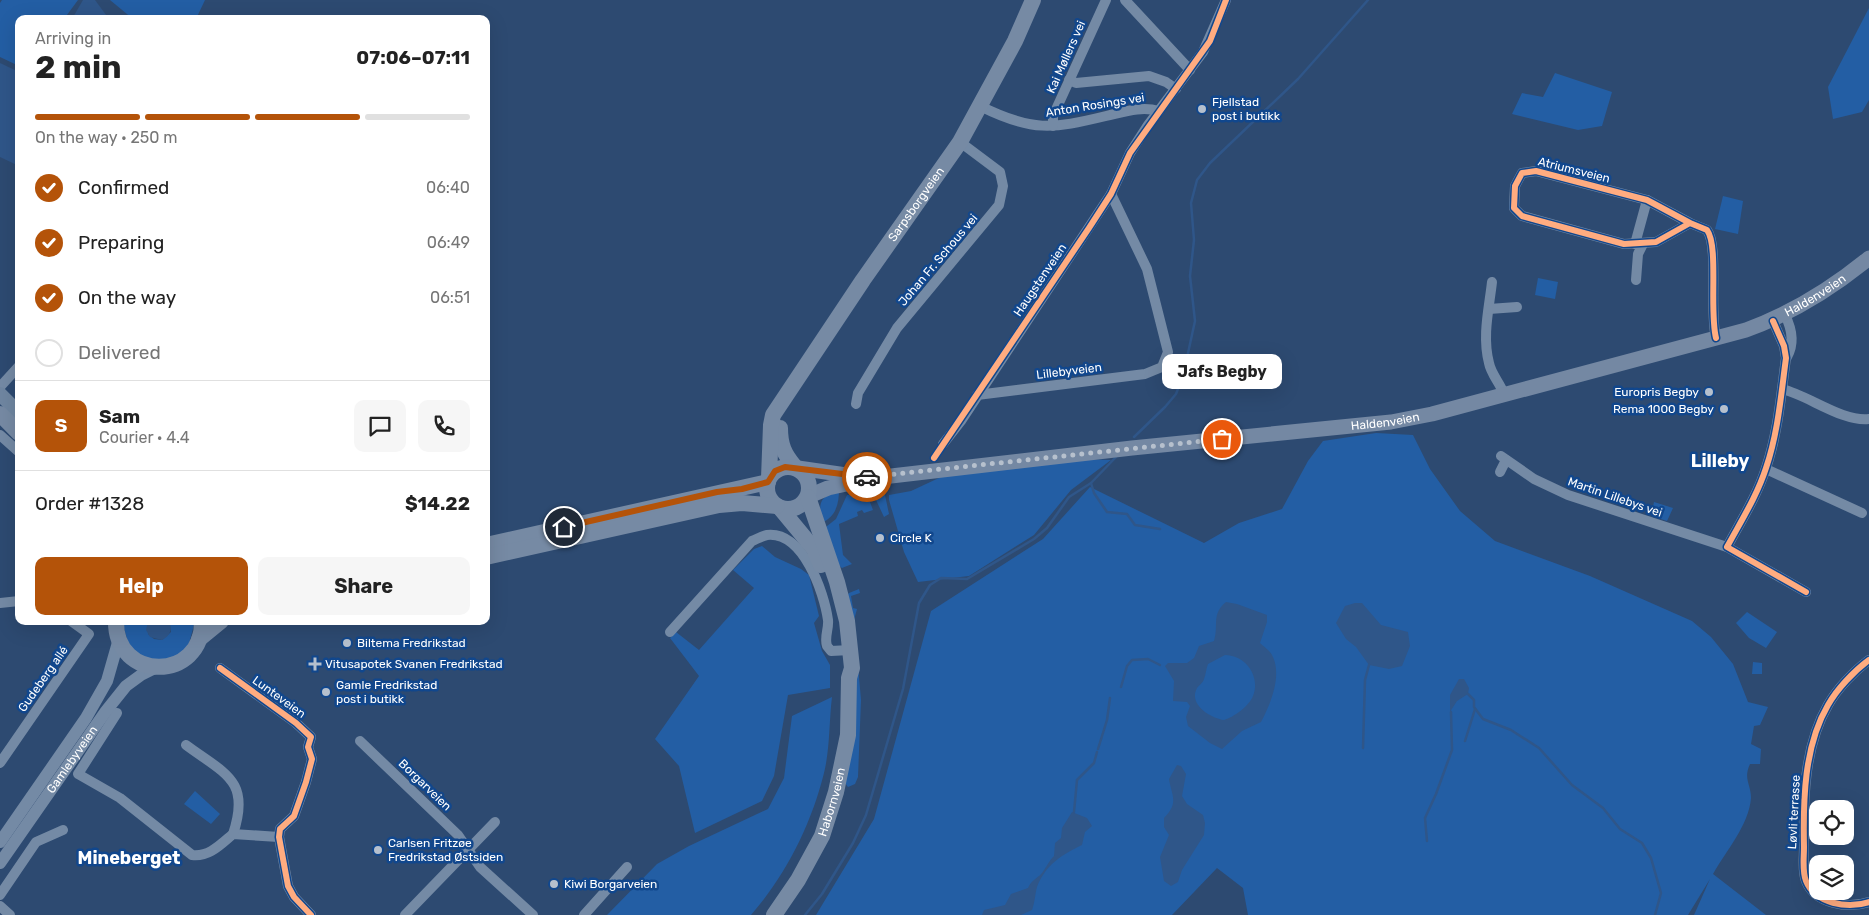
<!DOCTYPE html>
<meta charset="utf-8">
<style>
:root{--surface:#fff;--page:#f6f6f6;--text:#222;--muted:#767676;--line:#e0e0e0;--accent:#b45309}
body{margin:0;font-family:Rubik,sans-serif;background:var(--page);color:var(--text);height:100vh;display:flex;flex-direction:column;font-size:19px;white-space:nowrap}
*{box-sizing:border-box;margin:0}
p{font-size:16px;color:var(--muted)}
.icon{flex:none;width:28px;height:28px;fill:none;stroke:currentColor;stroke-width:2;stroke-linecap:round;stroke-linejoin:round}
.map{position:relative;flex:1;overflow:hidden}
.sheet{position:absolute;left:15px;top:15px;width:475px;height:610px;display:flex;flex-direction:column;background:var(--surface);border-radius:10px;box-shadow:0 5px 20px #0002}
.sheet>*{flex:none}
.tools{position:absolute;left:1809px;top:800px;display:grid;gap:10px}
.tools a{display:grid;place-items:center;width:45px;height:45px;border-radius:10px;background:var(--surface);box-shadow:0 5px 20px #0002;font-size:25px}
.pin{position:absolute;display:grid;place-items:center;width:42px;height:42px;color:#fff;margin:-21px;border:2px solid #fff;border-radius:50%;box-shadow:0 1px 5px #0007}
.courier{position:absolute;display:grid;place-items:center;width:50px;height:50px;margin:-25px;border:4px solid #b45309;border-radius:50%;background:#fff;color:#222;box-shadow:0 1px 6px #0007}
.bubble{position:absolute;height:35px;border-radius:10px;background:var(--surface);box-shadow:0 5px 20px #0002;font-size:16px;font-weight:700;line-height:35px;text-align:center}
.headline em{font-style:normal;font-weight:700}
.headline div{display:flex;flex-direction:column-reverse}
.headline{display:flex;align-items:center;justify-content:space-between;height:85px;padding:0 20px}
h1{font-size:32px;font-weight:700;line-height:38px}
.bar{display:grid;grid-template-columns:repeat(4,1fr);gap:8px 5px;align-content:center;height:60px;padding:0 20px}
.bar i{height:6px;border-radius:4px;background:var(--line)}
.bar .on{background:var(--accent)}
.bar p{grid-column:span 4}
.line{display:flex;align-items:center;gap:12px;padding:0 20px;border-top:1px solid var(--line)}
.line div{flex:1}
.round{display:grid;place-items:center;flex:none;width:52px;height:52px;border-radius:10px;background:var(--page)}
ol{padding:0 20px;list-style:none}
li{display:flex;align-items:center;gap:15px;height:55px}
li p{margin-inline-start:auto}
li .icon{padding:5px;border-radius:50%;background:var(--accent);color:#fff;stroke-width:4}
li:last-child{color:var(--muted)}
li i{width:28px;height:28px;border:2px solid var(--line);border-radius:50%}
.primary-button{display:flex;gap:10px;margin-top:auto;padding:10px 20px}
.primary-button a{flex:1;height:58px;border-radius:10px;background:var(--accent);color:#fff;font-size:20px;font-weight:700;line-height:58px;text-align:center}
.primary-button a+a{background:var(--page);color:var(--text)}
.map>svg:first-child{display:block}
.green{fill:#235ea4}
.water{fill:#2f5689;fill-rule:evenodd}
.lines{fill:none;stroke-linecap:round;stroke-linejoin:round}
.stream{stroke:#2f5689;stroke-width:2.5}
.minor{stroke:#748aa5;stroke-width:10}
.tertiary{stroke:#748aa5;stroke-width:12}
.secondary{stroke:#6f86a1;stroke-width:14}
.primary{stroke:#7488a3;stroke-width:15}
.trunk{stroke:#768aa4;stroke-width:16}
.cycleway-casing{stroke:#11478d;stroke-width:9}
.cycleway{stroke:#ffac80;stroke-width:6}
.done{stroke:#b6c0cd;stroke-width:5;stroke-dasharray:0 9}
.route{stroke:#b45309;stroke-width:6}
.poi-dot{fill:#b6c0cd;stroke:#11478d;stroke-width:2}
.labels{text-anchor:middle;stroke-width:5;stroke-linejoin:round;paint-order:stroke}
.street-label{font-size:12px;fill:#fff;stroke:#11478d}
.poi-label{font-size:12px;fill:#fff;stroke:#11478d;text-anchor:start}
.district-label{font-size:18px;font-weight:bold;fill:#fff;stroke:#11478d}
</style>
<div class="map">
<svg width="1869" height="915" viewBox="0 0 1869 915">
<rect width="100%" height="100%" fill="#2d4a71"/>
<g class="green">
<path d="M 2,0 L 78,0 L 64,19 L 19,19 L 19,66 L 0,57 L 0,3 Z"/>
<path d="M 110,0 L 205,0 L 196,19 L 133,19 Z"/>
<path d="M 1869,8 L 1869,100 L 1862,112 L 1833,119 L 1828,87 Z"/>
<path d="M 1555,73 L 1612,92 L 1602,126 L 1578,130 L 1512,114 L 1522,93 L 1543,97 Z"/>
<path d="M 1723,196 L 1743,201 L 1738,234 L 1715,229 Z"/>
<path d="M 1538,278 L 1558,282 L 1555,299 L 1535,295 Z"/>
<path d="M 1376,433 L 1413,435 L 1430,469 L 1460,511 L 1495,541 L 1590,576 L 1692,621 L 1711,637 L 1733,664 L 1748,702 L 1768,707 L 1760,725 L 1754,726 L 1751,744 L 1761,749 L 1760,764 L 1750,764 C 1743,779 1751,784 1751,798 C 1749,825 1726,851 1713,874 L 1766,915 L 1694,915 L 1710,879 L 1688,915 L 1248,915 L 1243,888 L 1217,868 L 1172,915 L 816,915 L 874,819 L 931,611 L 1043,539 L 1090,487 L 1204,543 L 1239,523 L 1282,509 L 1308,461 L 1323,441 Z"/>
<path d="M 1080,459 L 1111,460 L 1071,490 L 1034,535 L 969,576 L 918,582 L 904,552 L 889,500 L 889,495 L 911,491 L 941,477 Z"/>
<path d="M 839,489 C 839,504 836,517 821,523 C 819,500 819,499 839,489 Z"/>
<path d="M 873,493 L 876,496 L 885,495 L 889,514 L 884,517 L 876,500 L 870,502 L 873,510 L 864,513 L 862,510 L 857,512 L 858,516 L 839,524 L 843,555 L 852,564 L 842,568 L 837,564 L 822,530 L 836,519 L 847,495 Z"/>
<path d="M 1654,502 L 1673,508 L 1667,521 L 1651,516 Z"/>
<path d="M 762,546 L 775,557 L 801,569 L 809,575 L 819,616 L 814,623 L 822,651 L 830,665 L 830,688 L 788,695 L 774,776 L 762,801 L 695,833 L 679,766 L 655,739 L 699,676 L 670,638 L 676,632 L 699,650 L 754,588 L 733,570 L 754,549 Z"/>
<path d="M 859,589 L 860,593 L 851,596 L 853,608 L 857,609 L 854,620 L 861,700 L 858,777 L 855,784 L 848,787 L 845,783 L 846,597 L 849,593 Z"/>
<path d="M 1747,612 L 1777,632 L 1766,648 L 1749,638 L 1736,623 Z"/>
<path d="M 122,621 L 148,621 L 148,634 L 154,639 L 162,640 L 171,632 L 169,621 L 195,621 L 187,651 L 166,664 L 131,653 Z"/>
<path d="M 1753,662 L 1762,663 L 1762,674 L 1752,674 Z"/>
<path d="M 832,697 C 829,721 830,749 824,773 C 811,825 786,875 751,915 L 607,915 L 657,864 L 689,846 L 768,809 L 784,778 L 792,716 Z"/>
<path d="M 195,791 L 220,814 L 211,824 L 184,804 Z"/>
</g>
<g class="water">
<path d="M 83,0 L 95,0 L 109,19 L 72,19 Z"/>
<path d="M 0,63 L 19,72 L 19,166 L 0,157 Z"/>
<path d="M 1226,602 L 1237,604 L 1267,615 L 1267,622 L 1260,643 C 1265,648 1270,650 1273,657 C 1282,677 1270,705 1261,722 L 1242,731 L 1222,749 L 1210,743 L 1188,726 L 1186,717 L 1190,706 L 1187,702 L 1173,701 L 1174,681 L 1165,666 L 1168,663 L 1187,663 L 1194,658 L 1199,646 L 1214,641 C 1219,625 1211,614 1226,602 ZM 1225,655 C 1245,655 1261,676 1253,696 C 1249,706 1234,717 1224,720 C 1211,718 1188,705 1197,688 C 1199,685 1203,683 1204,679 C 1206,674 1206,669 1208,664 Z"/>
<path d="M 1355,603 L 1362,603 L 1381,625 L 1408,632 L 1410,646 L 1402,666 L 1389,669 L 1369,665 L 1356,647 L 1346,639 L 1336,623 L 1345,606 Z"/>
<path d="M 148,621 L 169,621 C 173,629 170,636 162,640 L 150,637 L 146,630 Z"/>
<path d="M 1459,679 L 1464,679 L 1469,688 L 1468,694 L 1457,701 L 1450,712 L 1450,695 Z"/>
<path d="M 1177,765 L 1181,766 L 1186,774 L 1182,796 L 1187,804 L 1203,815 L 1205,823 L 1204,835 L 1182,870 L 1178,882 L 1171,886 L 1164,881 L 1160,857 L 1169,835 L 1164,827 L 1164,818 C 1179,803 1172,797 1169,779 Z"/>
<path d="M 1072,812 L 1087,818 L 1092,826 L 1085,832 L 1082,845 C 1062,855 1046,864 1037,887 C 1035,894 1035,902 1032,910 L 1021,915 L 982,915 L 984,910 L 1005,905 L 1011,894 L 1028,888 C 1032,879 1037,879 1042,873 C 1046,868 1048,862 1054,856 L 1055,843 L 1061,838 L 1062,828 Z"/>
</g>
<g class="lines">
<g class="stream">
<path d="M 1134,437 L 1165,407 L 1176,394 L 1183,376 L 1195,321 L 1190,276 L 1194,240 L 1191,203 L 1197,180 L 1210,163 L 1298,79 L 1368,0"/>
<path d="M 1091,483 L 1094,493 L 1107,512 L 1127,514 L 1135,525 L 1160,529"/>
<path d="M 1121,687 L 1127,666 L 1132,660 L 1148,659 L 1160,665"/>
<path d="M 1468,694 L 1474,700 L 1474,707 L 1483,719 L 1511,730 L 1539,748 L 1572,785 L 1603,808 L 1620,829 L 1642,843 L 1651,858 L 1661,893 L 1655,915"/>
<path d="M 1465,741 L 1475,709"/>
<path d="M 1363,748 L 1365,680 L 1369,665"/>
<path d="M 1098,749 L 1107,720 L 1110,698"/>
<path d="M 1074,812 L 1077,780 L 1094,763 L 1097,752"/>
<path d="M 1427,841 L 1425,818 L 1436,794 L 1452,750 L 1451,712"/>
<path d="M 805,915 L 822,894 L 853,843 L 866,815 L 903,689 L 919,603 L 930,585 L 941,578 L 967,579 L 1034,539 L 1047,528 L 1069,497 L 1091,483 L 1116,457"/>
</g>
<g class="minor">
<path d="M 1125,0 L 1190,70"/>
<path d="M 1069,80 L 1076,83 L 1149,76 L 1166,82 L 1176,89"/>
<path d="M 980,106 C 1032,132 1052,129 1106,116 C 1124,112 1141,106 1159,111"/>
<path d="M 1053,126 L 1053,116 L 1106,0"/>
<path d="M 1690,223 L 1647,200 L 1536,171 L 1522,173 L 1515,186 L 1514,208 L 1522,216 L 1624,244 L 1656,242 L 1690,223 L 1707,230 C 1719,246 1709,311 1716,338"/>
<path d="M 1635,244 L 1647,200"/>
<path d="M 1636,280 L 1638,254 L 1643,244"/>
<path d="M 1492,282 C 1489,309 1482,336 1489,363 C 1491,374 1500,383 1504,394"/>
<path d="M 1489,309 L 1517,307"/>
<path d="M 1785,315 C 1792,329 1795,343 1787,357"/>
<path d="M 1773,321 L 1784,346 L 1786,358 C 1781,395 1778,433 1766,468 C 1757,496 1741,521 1727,547 L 1806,592"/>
<path d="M 0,387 L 19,366"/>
<path d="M 1782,389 C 1808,395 1842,422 1869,419"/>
<path d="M 977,395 L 1145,374 L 1162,367 L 1168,352 L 1147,269 L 1111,194"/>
<path d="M 856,404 L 858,393 L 897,328 L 999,205 L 1003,186 L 1000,172 L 960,142"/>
<path d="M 0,435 L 19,452"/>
<path d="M 943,444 L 961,421 L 1111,194 L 1130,153 L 1148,125 L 1203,52 L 1226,0"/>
<path d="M 1501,456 L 1534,479 L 1568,495 L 1727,547"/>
<path d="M 1766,469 L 1862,513"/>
<path d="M 1500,472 L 1506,460"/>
<path d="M 0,603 L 19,601"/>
<path d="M 670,632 L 752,541 C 757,539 762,536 767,535 C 803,531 824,592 828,620 C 829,629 824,637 827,646 L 831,651 L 850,650"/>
<path d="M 1869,660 C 1854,671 1837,689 1828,705 C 1804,746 1803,800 1804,847 C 1804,858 1802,871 1806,881 C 1815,904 1848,909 1869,902"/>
<path d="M 220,668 L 296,723 L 311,737 L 308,747 L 312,759 L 306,782 L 294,816 L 280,829 L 279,837 L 288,886 L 294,897 L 311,915"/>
<path d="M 117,713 L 78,774 L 120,798 L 192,855 C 209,857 220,845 233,834 L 279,837"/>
<path d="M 360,741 L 458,835 L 480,867 L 533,915"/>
<path d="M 186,745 C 225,774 251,780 233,834"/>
<path d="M 0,763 L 89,634 L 71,621"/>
<path d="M 0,895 L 36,842 L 63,830"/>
<path d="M 0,906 L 10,915"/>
<path d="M 405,915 L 495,822"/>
<path d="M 584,915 L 627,867"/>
</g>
<g class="tertiary">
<path d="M 0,842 L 86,718 L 107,681 L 119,639"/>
<path id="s1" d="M 0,863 L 106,711 L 126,686 L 141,675 L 157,667"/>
</g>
<path class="secondary" d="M 0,394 L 19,413"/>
<g class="primary">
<path d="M 798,468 L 860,477"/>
<path id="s2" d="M 809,496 L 828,488 L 874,478 L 1132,448 L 1391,422 L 1432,414 L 1746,330 C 1793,313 1831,289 1869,258"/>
</g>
<g class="trunk">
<path d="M 0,414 L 19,433"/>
<path d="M 780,428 C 780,445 784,454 795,467"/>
<circle cx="788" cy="488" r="21"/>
<path id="s3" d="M 769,478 L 771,425 L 773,415 L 863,280 L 960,142 L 1015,41 L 1033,0"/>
<path d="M 780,508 L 814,549 L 821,565"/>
<path d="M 486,545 L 768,482"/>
<path d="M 486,557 L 719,505 L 742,503 L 777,506"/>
<path d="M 116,621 C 115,682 203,682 202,621"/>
<path d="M 199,639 L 221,621"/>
<path id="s4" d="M 774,915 L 798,880 L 822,836 L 836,792 L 848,735 L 849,678 L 852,668 L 847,621 L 837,582 L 808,497"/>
</g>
<defs>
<g id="cycleway">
<path d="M 1690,223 L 1647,200 L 1536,171 L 1522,173 L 1515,186 L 1514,208 L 1522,216 L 1624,244 L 1656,242 L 1690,223 L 1707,230 C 1719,246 1709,311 1716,338"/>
<path d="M 1773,321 L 1784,346 L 1786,358 C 1781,395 1778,433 1766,468 C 1757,496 1741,521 1727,547 L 1806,592"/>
<path d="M 934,458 L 1089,228 L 1111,194 L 1130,153 L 1210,41 L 1226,0"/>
<path d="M 1869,660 C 1854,671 1837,689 1828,705 C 1804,746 1803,800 1804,847 C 1804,858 1802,871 1806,881 C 1815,904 1848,909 1869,902"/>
<path d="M 220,668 L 296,723 L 311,737 L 308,747 L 312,759 L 306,782 L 294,816 L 280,829 L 279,837 L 288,886 L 294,897 L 311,915"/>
</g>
</defs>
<use href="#cycleway" class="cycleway-casing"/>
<use href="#cycleway" class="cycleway"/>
</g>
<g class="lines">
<path class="done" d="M 867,477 L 1222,439"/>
<path class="route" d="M 564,527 L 717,492 L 742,489 L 768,482 L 775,471 L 785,467 L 867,477"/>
</g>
<g class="poi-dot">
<circle cx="1202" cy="109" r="5"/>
<circle cx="1709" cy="392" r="5"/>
<circle cx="1724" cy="409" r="5"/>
<circle cx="880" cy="538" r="5"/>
<circle cx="347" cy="643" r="5"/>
<path d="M312.5 656.5h5v5h5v5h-5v5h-5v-5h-5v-5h5z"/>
<circle cx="326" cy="692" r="5"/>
<circle cx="378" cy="850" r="5"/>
<circle cx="554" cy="884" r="5"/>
</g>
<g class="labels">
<g class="street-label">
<text transform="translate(1066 57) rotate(-66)" y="4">Kai Møllers vei</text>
<text transform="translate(1095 105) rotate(-9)" y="4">Anton Rosings vei</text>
<text transform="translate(1574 170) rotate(14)" y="4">Atriumsveien</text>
<text dy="4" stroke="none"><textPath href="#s3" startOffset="318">Sarpsborgveien</textPath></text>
<text transform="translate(938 260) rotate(-50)" y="4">Johan Fr. Schous vei</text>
<text transform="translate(1040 280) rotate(-56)" y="4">Haugstenveien</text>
<text dy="4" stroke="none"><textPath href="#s2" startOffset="1032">Haldenveien</textPath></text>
<text transform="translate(1069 371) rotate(-7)" y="4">Lillebyveien</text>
<text dy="4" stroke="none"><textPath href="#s2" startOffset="582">Haldenveien</textPath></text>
<text transform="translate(1615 497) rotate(19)" y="4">Martin Lillebys vei</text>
<text transform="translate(43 679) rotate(-55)" y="4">Gudeberg allé</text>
<text transform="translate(279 697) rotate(36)" y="4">Lunteveien</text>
<text dy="4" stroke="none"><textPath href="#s1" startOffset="126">Gamlebyveien</textPath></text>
<text transform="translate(425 785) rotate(44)" y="4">Borgarveien</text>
<text dy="4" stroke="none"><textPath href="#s4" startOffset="128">Habornveien</textPath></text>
<text transform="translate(1794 812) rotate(-87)" y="4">Løvli terrasse</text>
</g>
<g class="poi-label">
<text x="1212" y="106">Fjellstad<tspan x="1212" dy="14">post i butikk</tspan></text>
<text x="1699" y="396" text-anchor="end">Europris Begby</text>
<text x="1714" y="413" text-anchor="end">Rema 1000 Begby</text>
<text x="890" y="542">Circle K</text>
<text x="357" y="647">Biltema Fredrikstad</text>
<text x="325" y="668">Vitusapotek Svanen Fredrikstad</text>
<text x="336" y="689">Gamle Fredrikstad<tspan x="336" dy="14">post i butikk</tspan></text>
<text x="388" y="847">Carlsen Fritzøe<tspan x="388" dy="14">Fredrikstad Østsiden</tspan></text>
<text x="564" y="888">Kiwi Borgarveien</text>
</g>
<g class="district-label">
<text x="1720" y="467">Lilleby</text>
<text x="129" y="864">Mineberget</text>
</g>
</g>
</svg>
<div class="tools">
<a><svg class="icon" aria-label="locate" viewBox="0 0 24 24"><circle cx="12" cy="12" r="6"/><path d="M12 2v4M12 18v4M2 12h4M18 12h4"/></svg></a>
<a><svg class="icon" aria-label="layers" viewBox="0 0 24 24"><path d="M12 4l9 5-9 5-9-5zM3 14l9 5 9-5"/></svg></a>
</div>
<div class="pin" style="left:1222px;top:439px;background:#ea580c"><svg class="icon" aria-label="bag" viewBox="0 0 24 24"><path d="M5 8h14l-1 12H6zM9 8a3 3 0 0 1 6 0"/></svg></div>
<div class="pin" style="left:564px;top:527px;background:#1f2937"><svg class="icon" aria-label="home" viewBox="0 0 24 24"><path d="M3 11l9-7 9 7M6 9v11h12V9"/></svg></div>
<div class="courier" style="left:867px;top:477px"><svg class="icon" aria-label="car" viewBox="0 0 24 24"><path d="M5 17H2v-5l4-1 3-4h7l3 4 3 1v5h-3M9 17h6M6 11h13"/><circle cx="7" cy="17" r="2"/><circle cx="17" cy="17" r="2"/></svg></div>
<div class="bubble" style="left:1162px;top:354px;width:120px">Jafs Begby</div>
<section class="sheet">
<div class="headline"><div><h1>2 min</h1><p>Arriving in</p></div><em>07:06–07:11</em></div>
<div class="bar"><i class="on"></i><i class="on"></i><i class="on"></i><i></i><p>On the way · 250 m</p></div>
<ol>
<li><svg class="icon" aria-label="check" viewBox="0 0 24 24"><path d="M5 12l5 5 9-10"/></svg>Confirmed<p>06:40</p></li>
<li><svg class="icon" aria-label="check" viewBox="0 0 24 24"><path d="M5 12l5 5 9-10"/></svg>Preparing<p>06:49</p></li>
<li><svg class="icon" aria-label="check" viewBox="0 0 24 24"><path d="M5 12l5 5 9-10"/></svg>On the way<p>06:51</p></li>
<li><i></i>Delivered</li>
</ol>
<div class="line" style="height:90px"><b class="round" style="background:var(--accent);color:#fff">S</b><div><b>Sam</b><p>Courier · 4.4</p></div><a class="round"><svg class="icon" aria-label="chat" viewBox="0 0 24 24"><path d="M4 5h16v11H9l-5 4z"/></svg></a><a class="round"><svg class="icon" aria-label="phone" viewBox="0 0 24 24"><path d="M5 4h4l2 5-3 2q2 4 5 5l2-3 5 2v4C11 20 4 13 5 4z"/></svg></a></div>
<div class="line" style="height:65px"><div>Order #1328</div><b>$14.22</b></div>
<div class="primary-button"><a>Help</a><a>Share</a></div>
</section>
</div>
